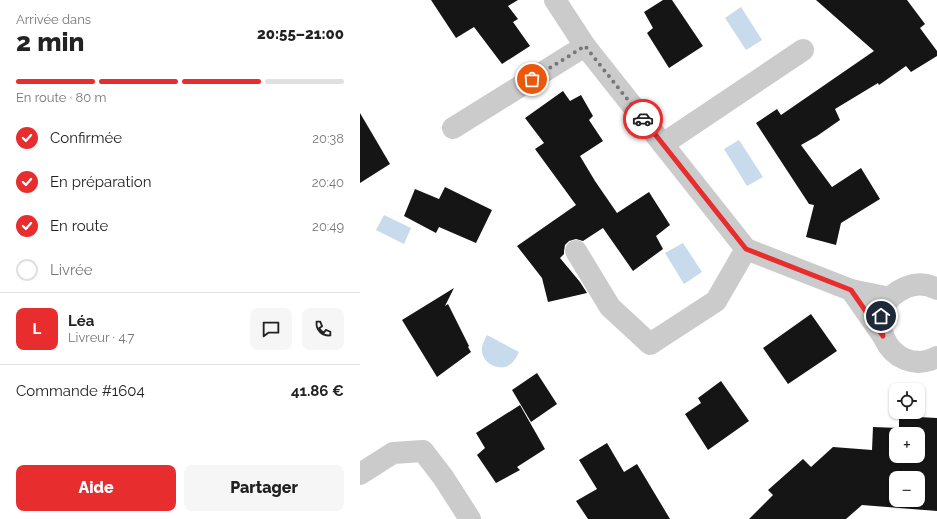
<!DOCTYPE html>
<html lang="fr">
<meta charset="utf-8">
<style>
:root{--surface:#fff;--page:#f6f6f6;--text:#222;--muted:#767676;--line:#e0e0e0;--accent:#e82d2e}
body{margin:0;font-family:Raleway,sans-serif;background:var(--page);color:var(--text);height:100vh;display:flex;flex-direction:column;font-size:15px;white-space:nowrap}
*{box-sizing:border-box;margin:0}
p{font-size:13px;color:var(--muted)}
.icon{flex:none;width:22px;height:22px;fill:none;stroke:currentColor;stroke-width:2;stroke-linecap:round;stroke-linejoin:round}
.map{position:relative;flex:1;overflow:hidden}
.panel{display:flex;flex-direction:column;background:var(--surface);width:360px}
.panel>*{flex:none}
.tools{position:absolute;left:529px;top:383px;display:grid;gap:8px}
.tools a{display:grid;place-items:center;width:36px;height:36px;border-radius:8px;background:var(--surface);box-shadow:0 1px 3px #0004;font-size:20px}
.pin{position:absolute;display:grid;place-items:center;width:34px;height:34px;color:#fff;margin:-17px;border:2px solid #fff;border-radius:50%;box-shadow:0 1px 4px #0007}
.courier{position:absolute;display:grid;place-items:center;width:40px;height:40px;margin:-20px;border:3px solid #e82d2e;border-radius:50%;background:#fff;color:#222;box-shadow:0 1px 5px #0007}
.overview em{font-style:normal;font-weight:800}
.overview div{display:flex;flex-direction:column-reverse}
.overview{display:flex;align-items:center;justify-content:space-between;height:68px;padding:0 16px}
h1{font-size:26px;font-weight:800;line-height:30px}
.bar{display:grid;grid-template-columns:repeat(4,1fr);gap:6px 4px;align-content:center;height:48px;padding:0 16px}
.bar i{height:5px;border-radius:3px;background:var(--line)}
.bar .on{background:var(--accent)}
.bar p{grid-column:span 4}
.line{display:flex;align-items:center;gap:10px;padding:0 16px;border-top:1px solid var(--line)}
.line div{flex:1}
.round{display:grid;place-items:center;flex:none;width:42px;height:42px;border-radius:8px;background:var(--page)}
ol{padding:0 16px;list-style:none}
li{display:flex;align-items:center;gap:12px;height:44px}
li p{margin-inline-start:auto}
li .icon{padding:4px;border-radius:50%;background:var(--accent);color:#fff;stroke-width:4}
li:last-child{color:var(--muted)}
li i{width:22px;height:22px;border:2px solid var(--line);border-radius:50%}
.action{display:flex;gap:8px;margin-top:auto;padding:8px 16px}
.action a{flex:1;height:46px;border-radius:8px;background:var(--accent);color:#fff;font-size:16px;font-weight:800;line-height:46px;text-align:center}
.action a+a{background:var(--page);color:var(--text)}
main{display:flex;flex:1;min-height:0}
.map>svg:first-child{display:block}
.water{fill:#c7dbec}
.building{fill:#151515;fill-rule:evenodd}
.lines{fill:none;stroke-linecap:round;stroke-linejoin:round}
.street{stroke:#cbcbcb;stroke-width:22}
.done{stroke:#777;stroke-width:4;stroke-dasharray:0 7.2}
.route{stroke:#e82d2e;stroke-width:5}
</style>
<main>
<section class="panel">
<div class="overview"><div><h1>2 min</h1><p>Arrivée dans</p></div><em>20:55–21:00</em></div>
<div class="bar"><i class="on"></i><i class="on"></i><i class="on"></i><i></i><p>En route · 80 m</p></div>
<ol>
<li><svg class="icon" aria-label="check" viewBox="0 0 24 24"><path d="M5 12l5 5 9-10"/></svg>Confirmée<p>20:38</p></li>
<li><svg class="icon" aria-label="check" viewBox="0 0 24 24"><path d="M5 12l5 5 9-10"/></svg>En préparation<p>20:40</p></li>
<li><svg class="icon" aria-label="check" viewBox="0 0 24 24"><path d="M5 12l5 5 9-10"/></svg>En route<p>20:49</p></li>
<li><i></i>Livrée</li>
</ol>
<div class="line" style="height:72px"><b class="round" style="background:var(--accent);color:#fff">L</b><div><b>Léa</b><p>Livreur · 4.7</p></div><a class="round"><svg class="icon" aria-label="chat" viewBox="0 0 24 24"><path d="M4 5h16v11H9l-5 4z"/></svg></a><a class="round"><svg class="icon" aria-label="phone" viewBox="0 0 24 24"><path d="M5 4h4l2 5-3 2q2 4 5 5l2-3 5 2v4C11 20 4 13 5 4z"/></svg></a></div>
<div class="line" style="height:52px"><div>Commande #1604</div><b>41.86 €</b></div>
<div class="action"><a>Aide</a><a>Partager</a></div>
</section>
<div class="map">
<svg width="577" height="519" viewBox="0 0 577 519">
<rect width="100%" height="100%" fill="#fff"/>
<g class="water">
<path d="M 381,7 L 402,40 L 386,50 L 365,18 Z"/>
<path d="M 379,140 L 403,177 L 387,186 L 364,149 Z"/>
<path d="M 24,215 L 51,228 L 44,244 L 16,230 Z"/>
<path d="M 323,243 L 342,272 L 324,284 L 305,253 Z"/>
<path d="M 127,335 L 159,352 C 157,356 155,360 152,363 C 143,372 124,366 122,352 C 121,346 124,341 127,335 Z"/>
</g>
<g class="building">
<path d="M 71,0 L 158,0 L 148,6 L 158,19 L 153,22 L 170,46 L 142,64 L 114,27 L 96,38 Z"/>
<path d="M 303,0 L 312,0 L 343,46 L 309,68 L 287,33 L 293,28 L 284,12 Z"/>
<path d="M 456,0 L 547,0 L 565,24 L 560,28 L 577,51 L 577,56 L 551,72 L 546,66 L 519,85 L 518,83 L 475,109 L 480,120 L 457,136 L 441,145 L 472,187 L 501,168 L 520,199 L 481,223 L 476,245 L 446,237 L 454,205 L 449,204 L 396,123 L 417,109 L 421,115 L 514,51 Z"/>
<path d="M 203,91 L 210,101 L 221,95 L 233,116 L 229,120 L 243,141 L 220,156 L 235,181 L 257,213 L 289,192 L 310,225 L 296,236 L 303,249 L 273,271 L 243,228 L 223,241 L 216,239 L 209,241 L 205,245 L 204,251 L 204,254 L 200,258 L 220,282 L 227,293 L 188,302 L 182,278 L 157,246 L 216,205 L 175,149 L 184,143 L 165,118 Z"/>
<path d="M 0,113 L 30,164 L 0,183 Z"/>
<path d="M 85,187 L 132,210 L 116,243 L 79,227 L 76,233 L 44,216 L 55,189 L 79,199 Z"/>
<path d="M 94,288 L 85,306 L 88,304 L 109,346 L 108,347 L 111,352 L 77,377 L 42,320 Z"/>
<path d="M 451,314 L 477,351 L 428,384 L 403,348 Z"/>
<path d="M 177,373 L 197,404 L 171,422 L 152,390 Z"/>
<path d="M 361,381 L 389,421 L 348,450 L 325,414 L 341,403 L 338,398 Z"/>
<path d="M 160,405 L 185,449 L 157,467 L 160,470 L 136,483 L 117,455 L 125,448 L 116,433 Z"/>
<path d="M 539,416 L 577,418 L 577,511 L 502,505 L 486,519 L 389,519 L 413,495 L 408,490 L 443,459 L 451,467 L 473,447 L 512,450 L 513,427 L 539,428 ZM 536,434 L 558,434 L 558,456 L 536,456 ZM 536,478 L 558,478 L 558,500 L 536,500 Z"/>
<path d="M 247,443 L 264,472 L 277,464 L 310,519 L 228,519 L 216,501 L 237,489 L 219,460 Z"/>
</g>
<g class="lines">
<g class="street">
<path d="M 195,0 L 225,46 L 386,249 L 491,290 L 530,298"/>
<path d="M 93,128 L 225,46"/>
<path d="M 303,144 L 443,50"/>
<path d="M 216,251 L 250,307 L 290,344 L 356,301 L 386,249"/>
<path d="M 577,289 C 568,284 557,283 547,287 C 494,308 530,381 577,357"/>
<path d="M 491,290 L 523,336"/>
<path d="M 0,474 L 33,453 L 63,451 L 83,477 L 110,519"/>
</g>
</g>
<g class="lines">
<path class="done" d="M 172,79 L 225,46 L 283,119"/>
<path class="route" d="M 283,119 L 386,249 L 491,290 L 523,336 L 521,326 L 521,316"/>
</g>
</svg>
<div class="tools">
<a><svg class="icon" aria-label="locate" viewBox="0 0 24 24"><circle cx="12" cy="12" r="6"/><path d="M12 2v4M12 18v4M2 12h4M18 12h4"/></svg></a>
<a>+</a>
<a>−</a>
</div>
<div class="pin" style="left:172px;top:79px;background:#ea580c"><svg class="icon" aria-label="bag" viewBox="0 0 24 24"><path d="M5 8h14l-1 12H6zM9 8a3 3 0 0 1 6 0"/></svg></div>
<div class="pin" style="left:521px;top:316px;background:#1f2937"><svg class="icon" aria-label="home" viewBox="0 0 24 24"><path d="M3 11l9-7 9 7M6 9v11h12V9"/></svg></div>
<div class="courier" style="left:283px;top:119px"><svg class="icon" aria-label="car" viewBox="0 0 24 24"><path d="M5 17H2v-5l4-1 3-4h7l3 4 3 1v5h-3M9 17h6M6 11h13"/><circle cx="7" cy="17" r="2"/><circle cx="17" cy="17" r="2"/></svg></div>
</div>
</main>
